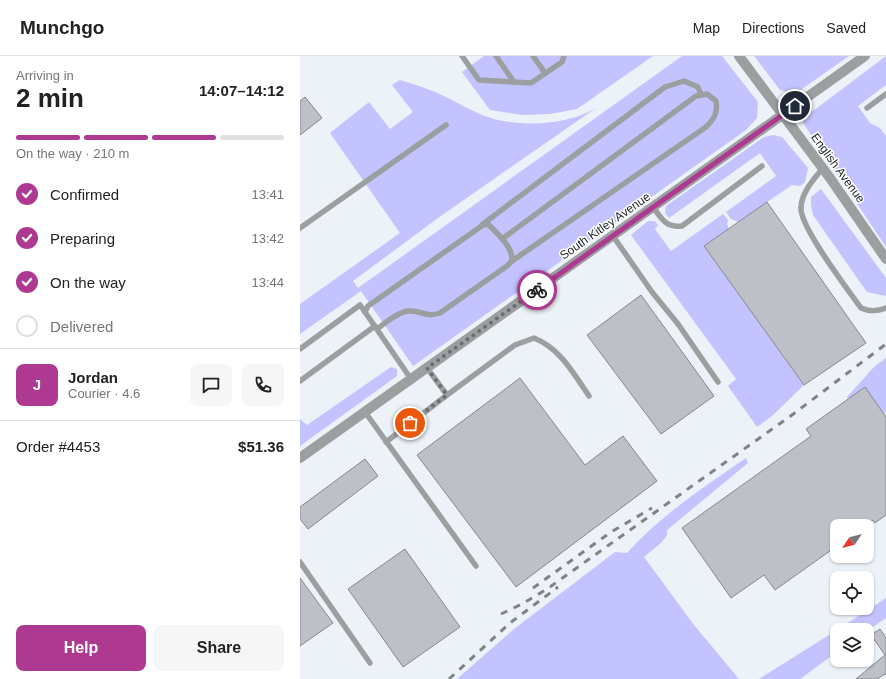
<!DOCTYPE html>
<meta charset="utf-8">
<style>
:root{--surface:#fff;--page:#f6f6f6;--text:#222;--muted:#767676;--line:#e0e0e0;--accent:#ae3991}
body{margin:0;font-family:Arial,sans-serif;background:var(--page);color:var(--text);height:100vh;display:flex;flex-direction:column;font-size:15px;white-space:nowrap}
*{box-sizing:border-box;margin:0}
p{font-size:13px;color:var(--muted)}
.icon{flex:none;width:22px;height:22px;fill:none;stroke:currentColor;stroke-width:2;stroke-linecap:round;stroke-linejoin:round}
.map{position:relative;flex:1;overflow:hidden}
.panel{display:flex;flex-direction:column;background:var(--surface);width:300px}
.panel>*{flex:none}
.needle{width:26px;rotate:235deg}
.fabs{position:absolute;left:530px;top:463px;display:grid;gap:8px}
.fabs a{display:grid;place-items:center;width:44px;height:44px;border-radius:8px;background:var(--surface);box-shadow:0 1px 3px #0004;font-size:20px}
.pin{position:absolute;display:grid;place-items:center;width:34px;height:34px;color:#fff;margin:-17px;border:2px solid #fff;border-radius:50%;box-shadow:0 1px 4px #0007}
.courier{position:absolute;display:grid;place-items:center;width:40px;height:40px;margin:-20px;border:3px solid #ae3991;border-radius:50%;background:#fff;color:#222;box-shadow:0 1px 5px #0007}
.headline em{font-style:normal;font-weight:700}
.headline div{display:flex;flex-direction:column-reverse}
.headline{display:flex;align-items:center;justify-content:space-between;height:68px;padding:0 16px}
h1{font-size:26px;font-weight:700;line-height:30px}
.bar{display:grid;grid-template-columns:repeat(4,1fr);gap:6px 4px;align-content:center;height:48px;padding:0 16px}
.bar i{height:5px;border-radius:3px;background:var(--line)}
.bar .active{background:var(--accent)}
.bar p{grid-column:span 4}
.line{display:flex;align-items:center;gap:10px;padding:0 16px;border-top:1px solid var(--line)}
.line div{flex:1}
.round{display:grid;place-items:center;flex:none;width:42px;height:42px;border-radius:8px;background:var(--page)}
ol{padding:0 16px;list-style:none}
li{display:flex;align-items:center;gap:12px;height:44px}
li p{margin-inline-start:auto}
li .icon{padding:4px;border-radius:50%;background:var(--accent);color:#fff;stroke-width:4}
li:last-child{color:var(--muted)}
li i{width:22px;height:22px;border:2px solid var(--line);border-radius:50%}
.button{display:flex;gap:8px;margin-top:auto;padding:8px 16px}
.button a{flex:1;height:46px;border-radius:8px;background:var(--accent);color:#fff;font-size:16px;font-weight:700;line-height:46px;text-align:center}
.button a+a{background:var(--page);color:var(--text)}
header{display:flex;align-items:center;gap:24px;box-sizing:border-box;height:56px;padding:0 20px;background:var(--surface);border-bottom:1px solid var(--line)}
header strong{font-size:19px}
nav{display:flex;gap:22px;margin-inline-start:auto;font-size:14px}
main{display:flex;flex:1;min-height:0}
.map>svg:first-child{display:block}
.green{fill:#c3c3ff}
.building{fill:#bdc0c6;stroke:#85888e}
.lines{fill:none;stroke-linecap:round;stroke-linejoin:round}
.service{stroke:#9c9fa0;stroke-width:5.5}
.tertiary{stroke:#9c9fa0;stroke-width:10}
.rail{stroke:#7f8386;stroke-width:3;stroke-dasharray:7 7;stroke-linecap:butt}
.done{stroke:#6b6e71;stroke-width:4;stroke-dasharray:0 7.2}
.route{stroke:#ae3991;stroke-width:5}
.labels{text-anchor:middle;stroke-width:3;stroke-linejoin:round;paint-order:stroke}
.street-label{font-size:12px;fill:#252729;stroke:#fefefe}
</style>
<header>
<strong>Munchgo</strong>
<nav><a>Map</a><a>Directions</a><a>Saved</a></nav>
</header>
<main>
<section class="panel">
<div class="headline"><div><h1>2 min</h1><p>Arriving in</p></div><em>14:07–14:12</em></div>
<div class="bar"><i class="active"></i><i class="active"></i><i class="active"></i><i></i><p>On the way · 210 m</p></div>
<ol>
<li><svg class="icon" aria-label="check" viewBox="0 0 24 24"><path d="M5 12l5 5 9-10"/></svg>Confirmed<p>13:41</p></li>
<li><svg class="icon" aria-label="check" viewBox="0 0 24 24"><path d="M5 12l5 5 9-10"/></svg>Preparing<p>13:42</p></li>
<li><svg class="icon" aria-label="check" viewBox="0 0 24 24"><path d="M5 12l5 5 9-10"/></svg>On the way<p>13:44</p></li>
<li><i></i>Delivered</li>
</ol>
<div class="line" style="height:72px"><b class="round" style="background:var(--accent);color:#fff">J</b><div><b>Jordan</b><p>Courier · 4.6</p></div><a class="round"><svg class="icon" aria-label="chat" viewBox="0 0 24 24"><path d="M4 5h16v11H9l-5 4z"/></svg></a><a class="round"><svg class="icon" aria-label="phone" viewBox="0 0 24 24"><path d="M5 4h4l2 5-3 2q2 4 5 5l2-3 5 2v4C11 20 4 13 5 4z"/></svg></a></div>
<div class="line" style="height:52px"><div>Order #4453</div><b>$51.36</b></div>
<div class="button"><a>Help</a><a>Share</a></div>
</section>
<div class="map">
<svg width="586" height="623" viewBox="0 0 586 623">
<rect width="100%" height="100%" fill="#ecf2f7"/>
<g class="green">
<path d="M 184,0 L 353,0 L 277,53 L 250,58 L 223,59 L 190,54 L 162,16 Z"/>
<path d="M 382,0 L 422,0 L 458,46 L 457,62 L 446,74 L 113,310 L 61,235 L 0,278 L 0,248 L 100,177 L 30,77 L 69,46 L 90,73 L 113,56 L 92,29 L 100,24 C 110,27 120,30 130,34 C 151,42 172,57 194,63 C 227,71 266,69 296,52 L 138,162 L 53,225 L 58,232 Z"/>
<path d="M 454,0 L 549,0 L 495,38 L 480,34 Z"/>
<path d="M 586,0 L 586,29 L 558,50 L 570,67 L 580,72 L 586,80 L 586,191 L 501,64 Z"/>
<path d="M 473,79 L 482,81 L 508,112 L 505,126 L 500,130 L 492,129 L 438,166 L 431,163 L 426,156 L 476,120 L 460,97 L 369,162 L 365,157 L 366,150 L 464,81 Z"/>
<path d="M 521,133 L 586,222 L 586,240 L 567,236 L 513,159 L 511,149 L 511,141 Z"/>
<path d="M 423,158 L 428,164 L 427,168 L 429,173 L 404,190 L 504,329 L 472,360 L 457,371 L 428,330 L 436,323 L 331,179 L 348,165 L 355,165 L 358,169 L 355,173 L 371,195 Z"/>
<path d="M 586,302 L 586,356 L 584,358 L 548,343 L 547,341 L 574,311 Z"/>
<path d="M 91,311 L 97,313 L 97,320 L 0,390 L 0,363 L 7,369 Z"/>
<path d="M 446,402 L 448,407 L 367,474 L 367,479 L 362,486 L 344,501 L 394,569 L 439,623 L 157,623 L 214,573 L 315,496 L 327,497 C 361,459 405,430 446,402 Z"/>
<path d="M 586,542 L 586,562 L 567,575 L 537,574 Z"/>
<path d="M 537,574 L 537,596 L 500,623 L 459,623 Z"/>
</g>
<g class="building">
<path d="M 5,41 L 22,62 L 0,79 L 0,45 Z"/>
<path d="M 467,146 L 566,287 L 504,329 L 404,190 Z"/>
<path d="M 341,239 L 414,340 L 361,378 L 287,279 Z"/>
<path d="M 220,322 L 285,409 L 323,380 L 357,425 L 216,531 L 117,399 Z"/>
<path d="M 565,331 L 586,361 L 586,459 L 575,467 L 573,464 L 565,470 L 537,470 L 537,490 L 475,534 L 464,519 L 431,542 L 382,472 L 511,380 L 506,373 Z"/>
<path d="M 65,403 L 78,420 L 8,473 L 0,463 L 0,451 Z"/>
<path d="M 105,493 L 160,571 L 103,611 L 48,533 Z"/>
<path d="M 0,522 L 33,567 L 0,590 Z"/>
<path d="M 580,573 L 586,582 L 586,619 L 585,618 L 577,623 L 556,623 L 585,599 L 571,579 Z"/>
</g>
<g class="lines">
<g class="service">
<path d="M 162,0 L 179,24 L 231,27 L 262,6 L 264,0"/>
<path d="M 196,0 L 214,26"/>
<path d="M 233,0 L 245,17"/>
<path d="M 567,52 L 586,38"/>
<path d="M 523,112 C 514,123 501,137 501,152 C 500,171 548,234 561,252 C 570,256 577,255 586,252"/>
<path d="M 353,151 C 362,163 366,172 382,170 L 462,110"/>
<path d="M 183,168 L 365,31 L 384,25 L 398,31 L 401,39"/>
<path d="M 0,172 L 146,69"/>
<path d="M 313,180 L 352,236 L 378,268 L 418,326"/>
<path d="M 202,183 L 396,40 L 407,38 L 416,45 C 418,57 414,63 406,71 L 212,205"/>
<path d="M 77,273 C 85,267 99,255 109,255 C 122,254 124,262 140,257 L 207,210 L 212,205 C 213,191 198,178 188,168 L 183,169 L 68,250 L 65,256 L 111,323"/>
<path d="M 0,293 L 60,249 L 65,256"/>
<path d="M 127,312 L 147,339 L 215,289 L 234,282 C 261,293 273,317 289,340"/>
<path d="M 0,325 L 75,270"/>
<path d="M 65,356 L 176,510"/>
<path d="M 86,386 L 147,339"/>
<path d="M 0,506 L 70,607"/>
</g>
<g class="tertiary">
<path d="M 439,0 L 530,122 L 586,203"/>
<path d="M 0,402 L 565,0"/>
</g>
<g class="rail">
<path d="M 233,532 L 311,476 L 352,452"/>
<path d="M 201,558 L 222,548 L 247,533 L 492,359 L 586,288"/>
<path d="M 149,623 L 210,567 L 258,531"/>
</g>
</g>
<g class="lines">
<path class="done" d="M 110,367 L 147,339 L 127,312 L 237,234"/>
<path class="route" d="M 237,234 L 495,50"/>
</g>
<g class="labels">
<g class="street-label">
<text transform="translate(538 112) rotate(54)" y="4">English Avenue</text>
<text transform="translate(305 170) rotate(-35)" y="4">South Kitley Avenue</text>
</g>
</g>
</svg>
<div class="fabs">
<a><svg class="needle" viewBox="-14 -14 28 28"><path d="M0-13l5 13h-10z" fill="#e53935"/><path d="M0 13l5-13h-10z" fill="#767676"/></svg></a>
<a><svg class="icon" aria-label="locate" viewBox="0 0 24 24"><circle cx="12" cy="12" r="6"/><path d="M12 2v4M12 18v4M2 12h4M18 12h4"/></svg></a>
<a><svg class="icon" aria-label="layers" viewBox="0 0 24 24"><path d="M12 4l9 5-9 5-9-5zM3 14l9 5 9-5"/></svg></a>
</div>
<div class="pin" style="left:110px;top:367px;background:#ea580c"><svg class="icon" aria-label="bag" viewBox="0 0 24 24"><path d="M5 8h14l-1 12H6zM9 8a3 3 0 0 1 6 0"/></svg></div>
<div class="pin" style="left:495px;top:50px;background:#1f2937"><svg class="icon" aria-label="home" viewBox="0 0 24 24"><path d="M3 11l9-7 9 7M6 9v11h12V9"/></svg></div>
<div class="courier" style="left:237px;top:234px"><svg class="icon" aria-label="bike" viewBox="0 0 24 24"><circle cx="6" cy="16" r="4"/><circle cx="18" cy="16" r="4"/><path d="M6 16l4-8h5l3 8M10 8l3 8H6M13 5h3"/></svg></div>
</div>
</main>
